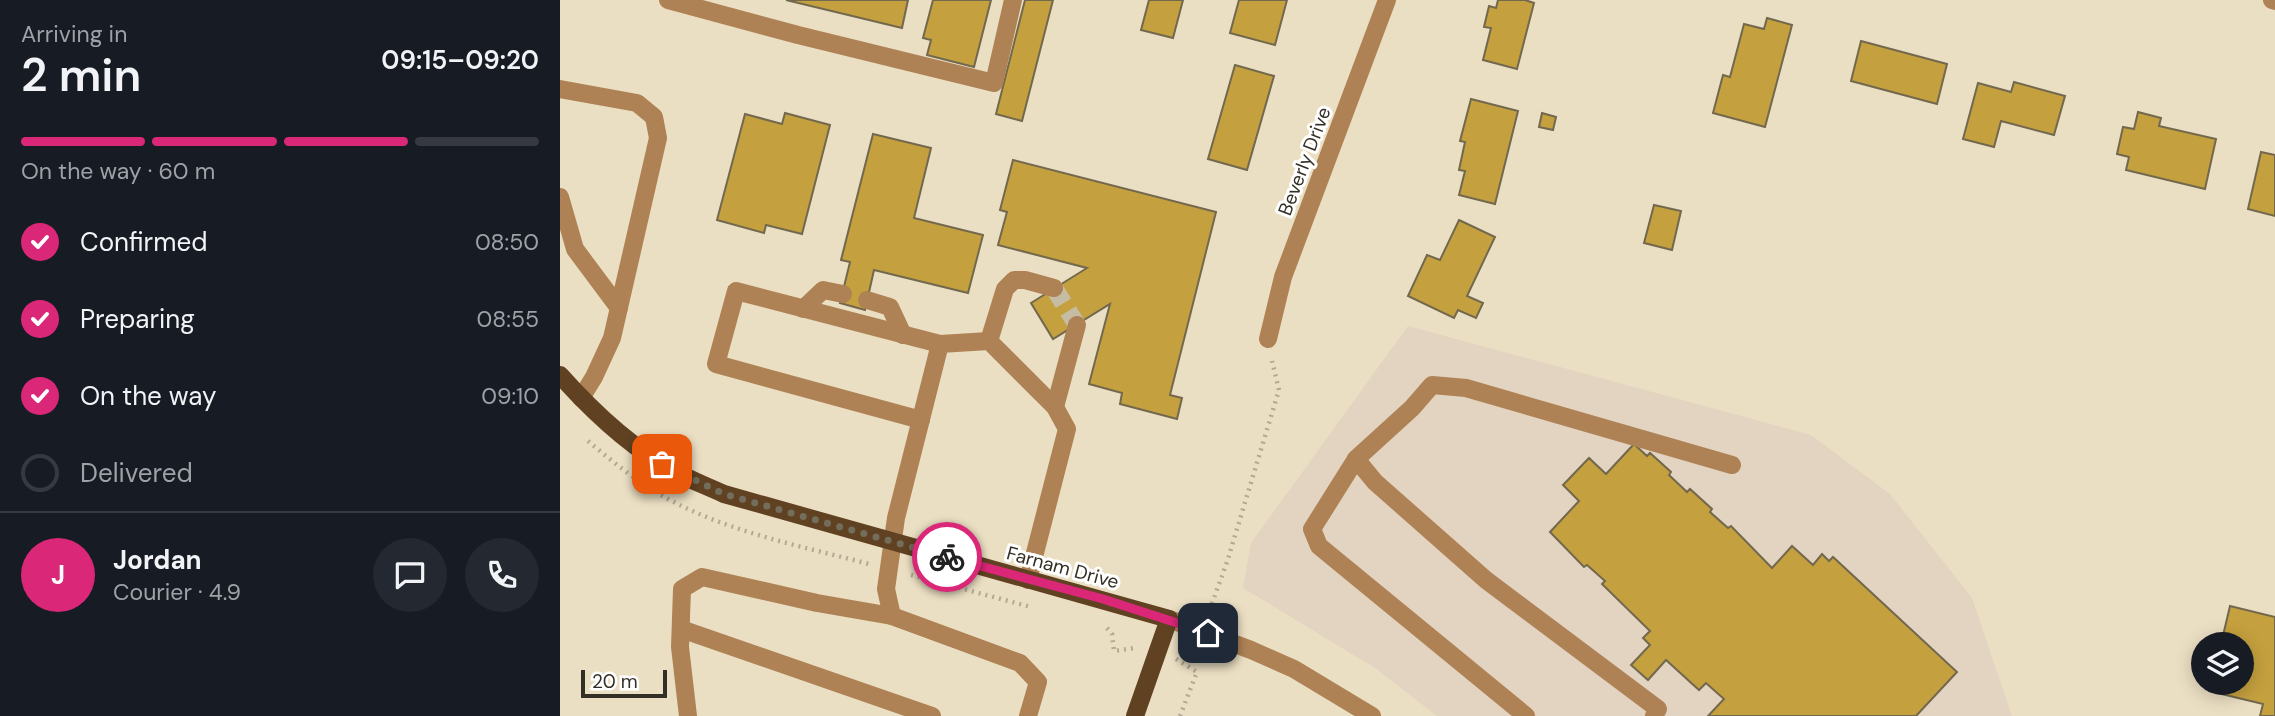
<!DOCTYPE html>
<meta charset="utf-8">
<style>
:root{--surface:#171b24;--page:#242831;--text:#f1f3f6;--muted:#9ea1a6;--line:#363941;--accent:#db2777}
body{margin:0;font-family:"DM Sans",sans-serif;background:var(--page);color:var(--text);height:100vh;display:flex;flex-direction:column;font-size:26px;white-space:nowrap}
*{box-sizing:border-box;margin:0}
p{font-size:23px;color:var(--muted)}
.icon{flex:none;width:38px;height:38px;fill:none;stroke:currentColor;stroke-width:2;stroke-linecap:round;stroke-linejoin:round}
.map{position:relative;flex:1;overflow:hidden}
.details{display:flex;flex-direction:column;background:var(--surface);width:560px}
.details>*{flex:none}
.controls{position:absolute;left:1631px;top:632px;display:grid;gap:14px}
.controls a{display:grid;place-items:center;width:63px;height:63px;border-radius:50%;background:var(--surface);box-shadow:0 4px 18px #0003;font-size:35px}
.scale{position:absolute;left:21px;bottom:18px;width:86px;box-sizing:border-box;padding-left:7px;border:4px solid #332f24;border-top:0;font-size:19px;line-height:24px;white-space:nowrap;color:#332f24;-webkit-text-stroke:5px #fff;paint-order:stroke}
.pin{position:absolute;display:grid;place-items:center;width:60px;height:60px;color:#fff;margin:-30px;border-radius:14px;box-shadow:0 4px 10px #0006}
.courier{position:absolute;display:grid;place-items:center;width:70px;height:70px;margin:-35px;border:5px solid #db2777;border-radius:50%;background:#fff;color:#222;box-shadow:0 2px 9px #0007}
.head em{font-style:normal;font-weight:600}
.head div{display:flex;flex-direction:column-reverse}
.head{display:flex;align-items:center;justify-content:space-between;height:119px;padding:0 21px}
h1{font-size:46px;font-weight:600;line-height:52px}
.bar{display:grid;grid-template-columns:repeat(4,1fr);gap:10px 7px;align-content:center;height:84px;padding:0 21px}
.bar i{height:9px;border-radius:5px;background:var(--line)}
.bar .on{background:var(--accent)}
.bar p{grid-column:span 4}
.line{display:flex;align-items:center;gap:18px;padding:0 21px;border-top:2px solid var(--line)}
.line div{flex:1}
.round{display:grid;place-items:center;flex:none;width:74px;height:74px;border-radius:37px;background:var(--page)}
ol{padding:0 21px;list-style:none}
li{display:flex;align-items:center;gap:21px;height:77px}
li p{margin-inline-start:auto}
li .icon{padding:7px;border-radius:50%;background:var(--accent);color:#fff;stroke-width:4}
li:last-child{color:var(--muted)}
li i{width:38px;height:38px;border:4px solid var(--line);border-radius:50%}
main{display:flex;flex:1;min-height:0}
.map>svg:first-child{display:block}
.medical{fill:#e3d3c1}
.building{fill:#c5a03e;stroke:#72684e;stroke-width:2}
.lines{fill:none;stroke-linecap:round;stroke-linejoin:round}
.minor-tunnel{stroke:#c6bca3;stroke-width:18;stroke-dasharray:18 9;stroke-linecap:butt}
.path{stroke:#b3a993;stroke-width:4.5;stroke-dasharray:2 5;stroke-linecap:butt}
.minor{stroke:#ae8255;stroke-width:18}
.major{stroke:#604222;stroke-width:18}
.done{stroke:#736d5c;stroke-width:7;stroke-dasharray:0 12.6}
.route{stroke:#db2777;stroke-width:9}
.labels{text-anchor:middle;stroke-width:6;stroke-linejoin:round;paint-order:stroke}
.street-label{font-size:19px;fill:#332f24;stroke:#fff}
</style>
<main>
<section class="details">
<div class="head"><div><h1>2 min</h1><p>Arriving in</p></div><em>09:15–09:20</em></div>
<div class="bar"><i class="on"></i><i class="on"></i><i class="on"></i><i></i><p>On the way · 60 m</p></div>
<ol>
<li><svg class="icon" aria-label="check" viewBox="0 0 24 24"><path d="M5 12l5 5 9-10"/></svg>Confirmed<p>08:50</p></li>
<li><svg class="icon" aria-label="check" viewBox="0 0 24 24"><path d="M5 12l5 5 9-10"/></svg>Preparing<p>08:55</p></li>
<li><svg class="icon" aria-label="check" viewBox="0 0 24 24"><path d="M5 12l5 5 9-10"/></svg>On the way<p>09:10</p></li>
<li><i></i>Delivered</li>
</ol>
<div class="line" style="height:126px"><b class="round" style="background:var(--accent);color:#fff">J</b><div><b>Jordan</b><p>Courier · 4.9</p></div><a class="round"><svg class="icon" aria-label="chat" viewBox="0 0 24 24"><path d="M4 5h16v11H9l-5 4z"/></svg></a><a class="round"><svg class="icon" aria-label="phone" viewBox="0 0 24 24"><path d="M5 4h4l2 5-3 2q2 4 5 5l2-3 5 2v4C11 20 4 13 5 4z"/></svg></a></div>
</section>
<div class="map">
<svg width="1715" height="716" viewBox="0 0 1715 716">
<rect width="100%" height="100%" fill="#ebdfc3"/>
<path class="medical" d="M 848,326 L 1251,435 L 1330,494 L 1412,598 L 1452,716 L 877,716 L 815,668 L 683,588 L 691,543 Z"/>
<g class="building">
<path d="M 226,0 L 348,0 L 342,28 Z"/>
<path d="M 373,0 L 431,0 L 414,67 L 367,55 L 371,40 L 363,38 Z"/>
<path d="M 465,0 L 493,0 L 462,121 L 436,114 Z"/>
<path d="M 589,0 L 623,0 L 613,38 L 581,30 Z"/>
<path d="M 679,0 L 727,0 L 715,45 L 670,33 Z"/>
<path d="M 938,0 L 965,0 L 974,3 L 957,69 L 923,60 L 931,28 L 924,27 L 929,6 L 936,8 Z"/>
<path d="M 1207,18 L 1232,25 L 1205,127 L 1153,113 L 1163,75 L 1170,77 L 1184,24 L 1204,29 Z"/>
<path d="M 1301,41 L 1387,64 L 1377,104 L 1291,81 Z"/>
<path d="M 675,65 L 714,76 L 687,170 L 648,159 Z"/>
<path d="M 1454,82 L 1505,96 L 1494,135 L 1441,121 L 1434,147 L 1403,139 L 1418,83 L 1451,92 Z"/>
<path d="M 911,99 L 958,111 L 935,204 L 899,195 L 905,171 L 899,170 L 905,142 L 900,141 Z"/>
<path d="M 1578,112 L 1601,118 L 1599,126 L 1656,139 L 1645,189 L 1566,170 L 1569,157 L 1557,154 L 1563,127 L 1574,129 Z"/>
<path d="M 225,113 L 270,125 L 242,234 L 206,225 L 204,233 L 157,220 L 185,114 L 222,124 Z"/>
<path d="M 982,113 L 996,117 L 993,130 L 979,127 Z"/>
<path d="M 313,134 L 371,148 L 354,218 L 423,235 L 408,293 L 314,270 L 305,310 L 280,303 L 290,262 L 281,260 Z"/>
<path d="M 1701,152 L 1715,155 L 1715,216 L 1688,209 Z"/>
<path d="M 453,160 L 656,212 L 610,395 L 622,398 L 617,419 L 560,404 L 562,393 L 529,384 L 550,304 L 493,339 L 471,303 L 527,268 L 438,245 L 447,212 L 440,210 Z"/>
<path d="M 1094,205 L 1121,211 L 1112,250 L 1084,243 Z"/>
<path d="M 899,220 L 935,237 L 907,296 L 923,303 L 916,318 L 898,310 L 894,318 L 848,296 L 867,255 L 880,260 Z"/>
<path d="M 1074,444 L 1087,456 L 1090,453 L 1111,472 L 1109,475 L 1127,492 L 1130,489 L 1152,509 L 1150,512 L 1168,528 L 1171,526 L 1212,568 L 1232,546 L 1253,565 L 1262,554 L 1269,561 L 1273,557 L 1397,672 L 1356,716 L 1148,716 L 1164,699 L 1146,683 L 1139,690 L 1106,660 L 1088,680 L 1071,665 L 1090,645 L 1083,638 L 1090,631 L 1042,584 L 1045,581 L 1027,565 L 1024,567 L 990,532 L 1019,501 L 1003,485 L 1029,458 L 1046,474 Z"/>
<path d="M 1670,606 L 1715,617 L 1715,716 L 1700,716 L 1703,704 L 1649,691 L 1651,682 L 1682,682 L 1682,644 L 1661,644 Z"/>
</g>
<g class="lines">
<path class="minor-tunnel" d="M 494,288 L 517,325"/>
<g class="path">
<path d="M 28,441 C 54,463 80,484 110,500 C 172,533 241,546 309,564"/>
<path d="M 351,575 L 471,607"/>
<path d="M 653,610 L 651,606 L 667,562 L 719,390 L 712,361"/>
<path d="M 547,628 L 552,634 L 554,651 L 575,648"/>
<path d="M 616,659 L 637,672 L 620,716"/>
</g>
<g class="minor">
<path d="M 108,0 L 238,35 L 434,83 L 453,0"/>
<path d="M 1712,0 L 1715,1"/>
<path d="M 0,89 L 77,103 L 94,117 L 98,138 L 52,338 L 34,377 L 21,398"/>
<path d="M 0,197 L 15,249 L 59,308"/>
<path d="M 307,300 L 330,307 L 343,335"/>
<path d="M 243,309 L 263,290 L 283,294"/>
<path d="M 708,339 L 723,277 L 827,0"/>
<path d="M 429,341 L 445,289 L 454,280 L 465,280 L 494,288"/>
<path d="M 495,407 L 517,325"/>
<path d="M 361,420 L 156,364 L 176,291 L 380,344"/>
<path d="M 796,459 L 815,482 L 926,580 L 1098,709 L 1094,716"/>
<path d="M 609,619 L 691,650 L 734,669 L 812,716"/>
<path d="M 121,629 L 372,716"/>
<path d="M 128,716 L 120,647 L 122,589 L 142,577 L 257,603 L 332,616"/>
<path d="M 468,716 L 478,682 L 460,663 L 332,616 L 326,589 L 336,518 L 380,344 L 429,341 L 495,407 L 507,429 L 468,580"/>
<path d="M 966,716 L 759,546 L 752,529 L 796,459 L 852,408 L 872,385 L 906,388 L 1172,465"/>
</g>
<path class="major" d="M 0,375 C 33,412 70,447 114,471 C 130,480 147,486 164,494 L 609,619 L 575,716"/>
</g>
<g class="lines">
<path class="done" d="M 102,464 L 164,494 L 387,557"/>
<path class="route" d="M 387,557 L 543,599 L 648,633"/>
</g>
<g class="labels">
<g class="street-label">
<text transform="translate(744 161) rotate(-69)" y="7">Beverly Drive</text>
<text transform="translate(503 567) rotate(15)" y="7">Farnam Drive</text>
</g>
</g>
</svg>
<div class="controls">
<a><svg class="icon" aria-label="layers" viewBox="0 0 24 24"><path d="M12 4l9 5-9 5-9-5zM3 14l9 5 9-5"/></svg></a>
</div>
<div class="scale">20 m</div>
<div class="pin" style="left:102px;top:464px;background:#ea580c"><svg class="icon" aria-label="bag" viewBox="0 0 24 24"><path d="M5 8h14l-1 12H6zM9 8a3 3 0 0 1 6 0"/></svg></div>
<div class="pin" style="left:648px;top:633px;background:#1f2937"><svg class="icon" aria-label="home" viewBox="0 0 24 24"><path d="M3 11l9-7 9 7M6 9v11h12V9"/></svg></div>
<div class="courier" style="left:387px;top:557px"><svg class="icon" aria-label="bike" viewBox="0 0 24 24"><circle cx="6" cy="16" r="4"/><circle cx="18" cy="16" r="4"/><path d="M6 16l4-8h5l3 8M10 8l3 8H6M13 5h3"/></svg></div>
</div>
</main>
